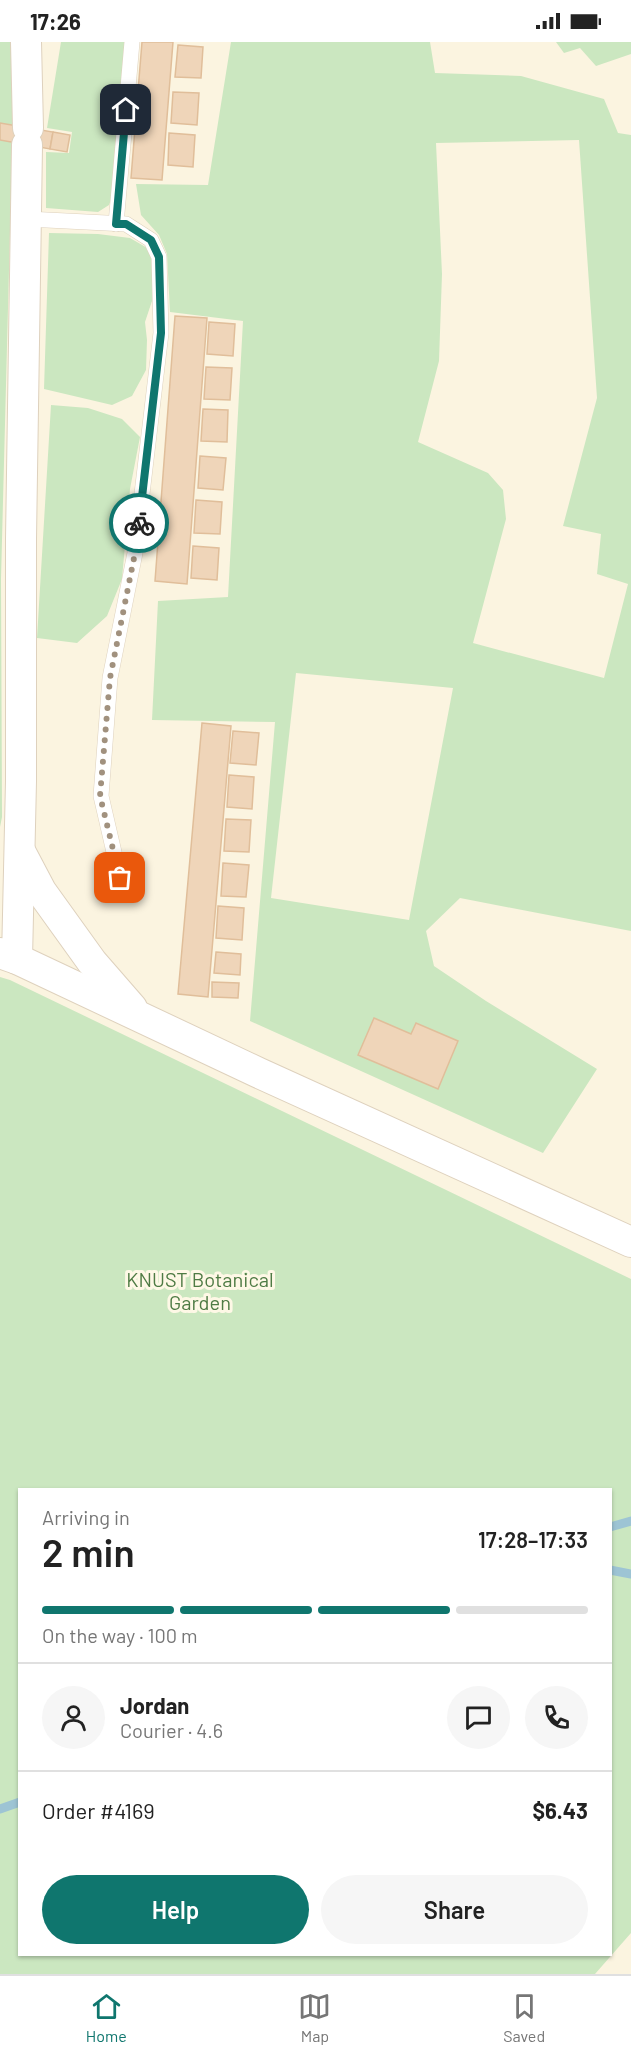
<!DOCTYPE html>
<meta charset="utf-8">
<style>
:root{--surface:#fff;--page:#f6f6f6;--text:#222;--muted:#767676;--line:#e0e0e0;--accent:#0f766e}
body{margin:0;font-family:Barlow,sans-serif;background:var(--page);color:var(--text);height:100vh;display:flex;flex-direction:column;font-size:22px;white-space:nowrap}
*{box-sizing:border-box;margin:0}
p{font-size:20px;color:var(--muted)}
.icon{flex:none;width:33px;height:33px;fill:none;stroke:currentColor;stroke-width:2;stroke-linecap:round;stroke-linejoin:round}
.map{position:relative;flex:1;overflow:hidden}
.sheet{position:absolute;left:18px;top:1446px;width:594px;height:468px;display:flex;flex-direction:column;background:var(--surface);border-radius:0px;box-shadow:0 2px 4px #0004}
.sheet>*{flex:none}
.pin{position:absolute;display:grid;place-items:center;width:51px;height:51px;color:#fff;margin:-26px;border-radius:12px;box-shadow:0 3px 9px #0006}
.courier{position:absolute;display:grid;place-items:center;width:60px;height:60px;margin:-30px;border:4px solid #0f766e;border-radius:50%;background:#fff;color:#222;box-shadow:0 2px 8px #0007}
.headline em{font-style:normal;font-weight:600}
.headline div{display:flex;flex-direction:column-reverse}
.headline{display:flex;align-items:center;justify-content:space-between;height:102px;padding:0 24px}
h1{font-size:39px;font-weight:600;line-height:45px}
.bar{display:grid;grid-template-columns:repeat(4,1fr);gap:9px 6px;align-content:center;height:72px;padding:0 24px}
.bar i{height:8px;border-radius:4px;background:var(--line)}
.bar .selected{background:var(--accent)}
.bar p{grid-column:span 4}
.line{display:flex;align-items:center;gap:15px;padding:0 24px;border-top:2px solid var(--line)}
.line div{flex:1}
.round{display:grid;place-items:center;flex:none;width:63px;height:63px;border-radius:32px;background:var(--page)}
.primary-button{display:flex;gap:12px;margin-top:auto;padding:12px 24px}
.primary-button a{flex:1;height:69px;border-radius:36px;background:var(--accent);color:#fff;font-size:24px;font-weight:600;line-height:69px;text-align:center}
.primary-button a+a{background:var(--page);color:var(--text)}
.status{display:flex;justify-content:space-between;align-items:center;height:42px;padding:0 30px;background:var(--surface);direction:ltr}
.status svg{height:16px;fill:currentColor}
.tab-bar{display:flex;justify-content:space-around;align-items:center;height:84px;border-top:2px solid var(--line);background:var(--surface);font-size:16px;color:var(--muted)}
.tab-bar a{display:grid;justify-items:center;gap:3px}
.tab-bar .selected{color:var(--accent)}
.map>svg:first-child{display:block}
.green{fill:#cbe7c0;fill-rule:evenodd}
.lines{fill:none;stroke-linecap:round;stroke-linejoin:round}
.stream{stroke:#9dc4d4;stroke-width:9}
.building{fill:#efd5b9;stroke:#e0be9a;stroke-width:1.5}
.service-casing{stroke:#ded1bd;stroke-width:16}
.minor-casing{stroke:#ded1bd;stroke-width:32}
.service{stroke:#fff;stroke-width:15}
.minor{stroke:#fff;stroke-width:30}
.done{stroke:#a1917e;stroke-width:6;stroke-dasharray:0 10.8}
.route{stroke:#0f766e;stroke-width:8}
.labels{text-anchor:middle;stroke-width:6;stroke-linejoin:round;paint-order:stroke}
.park-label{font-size:20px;fill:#4e7b44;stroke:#fef8e6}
</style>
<div class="status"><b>17:26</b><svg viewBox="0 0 49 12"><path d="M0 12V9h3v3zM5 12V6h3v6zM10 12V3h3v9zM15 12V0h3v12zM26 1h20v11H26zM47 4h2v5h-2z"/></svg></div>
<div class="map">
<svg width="631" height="1932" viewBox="0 0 631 1932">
<rect width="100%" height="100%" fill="#fbf4e0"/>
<g class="green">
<path d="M 0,0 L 11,0 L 14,34 L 1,537 L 2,775 L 0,785 Z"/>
<path d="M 61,0 L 127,0 L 116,144 L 109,163 L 98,170 L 46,166 L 46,110 L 69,111 L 72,90 L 47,86 Z"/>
<path d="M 231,0 L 430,0 L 435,31 L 521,34 L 604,57 L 618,91 L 631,93 L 631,889 L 460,856 L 426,889 L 434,924 L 486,959 L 597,1027 L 543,1111 L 250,979 L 275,680 L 152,678 L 158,559 L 228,555 L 243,279 L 170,270 L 167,212 L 159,193 L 141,173 L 136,142 L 208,143 ZM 579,98 L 597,356 L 563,484 L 601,492 L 597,532 L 628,542 L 604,636 L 473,601 L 506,477 L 503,448 L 488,431 L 418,400 L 439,319 L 442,232 L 436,101 ZM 296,631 L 453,646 L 409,878 L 271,856 Z"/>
<path d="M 556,0 L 631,0 L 631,12 L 596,24 L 580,6 L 564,11 Z"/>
<path d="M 49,191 L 98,192 L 130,196 L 149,207 L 155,230 L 153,256 L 145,280 L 147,298 L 146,328 L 132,354 L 112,363 L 44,347 Z"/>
<path d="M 51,363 L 88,366 L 122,377 L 140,395 L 130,447 L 122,537 L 107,574 L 77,601 L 37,596 Z"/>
<path d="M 0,935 L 10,938 L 631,1237 L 631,1891 L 595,1932 L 0,1932 ZM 20,1448 L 610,1448 L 610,1912 L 20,1912 Z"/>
</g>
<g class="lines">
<g class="stream">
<path d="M 610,1485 L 631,1479"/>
<path d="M 610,1528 L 631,1532"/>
<path d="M 0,1767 L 20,1760"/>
</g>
</g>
<g class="building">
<path d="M 142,0 L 173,0 L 162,138 L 131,136 Z"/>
<path d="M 178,3 L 203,5 L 201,36 L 175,35 Z"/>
<path d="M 173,50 L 199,51 L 197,83 L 171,81 Z"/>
<path d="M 0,81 L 53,90 L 50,107 L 0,98 Z"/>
<path d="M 53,90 L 70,93 L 67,110 L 50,107 Z"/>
<path d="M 169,91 L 195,93 L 193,125 L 168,123 Z"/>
<path d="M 175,274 L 207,276 L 187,542 L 155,539 Z"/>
<path d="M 209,280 L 235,282 L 233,314 L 207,312 Z"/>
<path d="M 206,325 L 232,326 L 230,358 L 204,357 Z"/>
<path d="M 203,367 L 228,368 L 227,400 L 201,399 Z"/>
<path d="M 200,414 L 226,416 L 223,448 L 198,446 Z"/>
<path d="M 196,458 L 222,460 L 220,492 L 194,491 Z"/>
<path d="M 193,504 L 219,506 L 217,538 L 191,536 Z"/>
<path d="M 202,681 L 231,684 L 208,955 L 178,952 Z"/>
<path d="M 233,689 L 259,691 L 256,723 L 230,721 Z"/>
<path d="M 229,733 L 254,735 L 252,767 L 227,765 Z"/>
<path d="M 226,777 L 251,778 L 249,810 L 224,809 Z"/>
<path d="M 223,821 L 249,823 L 246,855 L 221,854 Z"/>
<path d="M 218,864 L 244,866 L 242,898 L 216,896 Z"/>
<path d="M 216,910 L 241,912 L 240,933 L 214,931 Z"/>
<path d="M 212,940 L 239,941 L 238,956 L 212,955 Z"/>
<path d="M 374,976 L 411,992 L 416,981 L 458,999 L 438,1047 L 358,1013 Z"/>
</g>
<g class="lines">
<defs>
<g id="service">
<path d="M 27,177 L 126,182 L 151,198 L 159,215 L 161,291 L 135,511 L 110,636 L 101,754 L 120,836"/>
<path d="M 116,182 L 132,0"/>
</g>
<g id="minor">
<path d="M 26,0 L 28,86"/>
<path d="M 21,811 L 41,849 L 92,920 L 132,966"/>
<path d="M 0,911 L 17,917 L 259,1031 L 631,1200"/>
<path d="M 17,917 L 21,739 L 21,497 L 27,103"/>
</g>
</defs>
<use href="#service" class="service-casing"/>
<use href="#minor" class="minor-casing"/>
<use href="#service" class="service"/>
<use href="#minor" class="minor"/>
</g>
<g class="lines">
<path class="done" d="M 120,836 L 100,754 L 110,636 L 135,511 L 139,481"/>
<path class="route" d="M 126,68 L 116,182 L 126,182 L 151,198 L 159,215 L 161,291 L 139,481"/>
</g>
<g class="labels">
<g class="park-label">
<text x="200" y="1245">KNUST Botanical<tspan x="200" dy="23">Garden</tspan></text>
</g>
</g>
</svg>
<div class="pin" style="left:120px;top:836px;background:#ea580c"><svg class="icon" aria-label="bag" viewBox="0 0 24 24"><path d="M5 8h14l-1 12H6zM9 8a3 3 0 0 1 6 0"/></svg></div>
<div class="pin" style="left:126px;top:68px;background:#1f2937"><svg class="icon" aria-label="home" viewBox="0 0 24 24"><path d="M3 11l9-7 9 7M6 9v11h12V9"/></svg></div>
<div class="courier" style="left:139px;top:481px"><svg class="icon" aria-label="bike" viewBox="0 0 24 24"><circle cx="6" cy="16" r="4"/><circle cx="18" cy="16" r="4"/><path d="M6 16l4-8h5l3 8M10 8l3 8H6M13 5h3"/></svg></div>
<section class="sheet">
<div class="headline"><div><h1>2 min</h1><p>Arriving in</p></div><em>17:28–17:33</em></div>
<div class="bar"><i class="selected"></i><i class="selected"></i><i class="selected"></i><i></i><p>On the way · 100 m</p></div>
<div class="line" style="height:108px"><a class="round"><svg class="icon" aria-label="person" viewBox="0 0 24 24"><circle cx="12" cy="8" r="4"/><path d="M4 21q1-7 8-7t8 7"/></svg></a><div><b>Jordan</b><p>Courier · 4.6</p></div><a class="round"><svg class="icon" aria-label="chat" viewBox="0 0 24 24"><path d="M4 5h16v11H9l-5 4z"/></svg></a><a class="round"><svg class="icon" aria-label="phone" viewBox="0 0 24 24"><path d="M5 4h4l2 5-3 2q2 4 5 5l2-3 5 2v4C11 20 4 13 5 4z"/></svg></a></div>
<div class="line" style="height:78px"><div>Order #4169</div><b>$6.43</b></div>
<div class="primary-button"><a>Help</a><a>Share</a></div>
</section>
</div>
<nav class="tab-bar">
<a class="selected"><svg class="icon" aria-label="home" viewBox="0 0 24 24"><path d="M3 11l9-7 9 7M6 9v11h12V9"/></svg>Home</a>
<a><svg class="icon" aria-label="map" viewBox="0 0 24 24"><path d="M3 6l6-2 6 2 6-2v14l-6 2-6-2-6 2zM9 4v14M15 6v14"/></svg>Map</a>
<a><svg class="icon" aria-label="saved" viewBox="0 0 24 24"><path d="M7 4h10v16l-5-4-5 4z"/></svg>Saved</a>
</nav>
